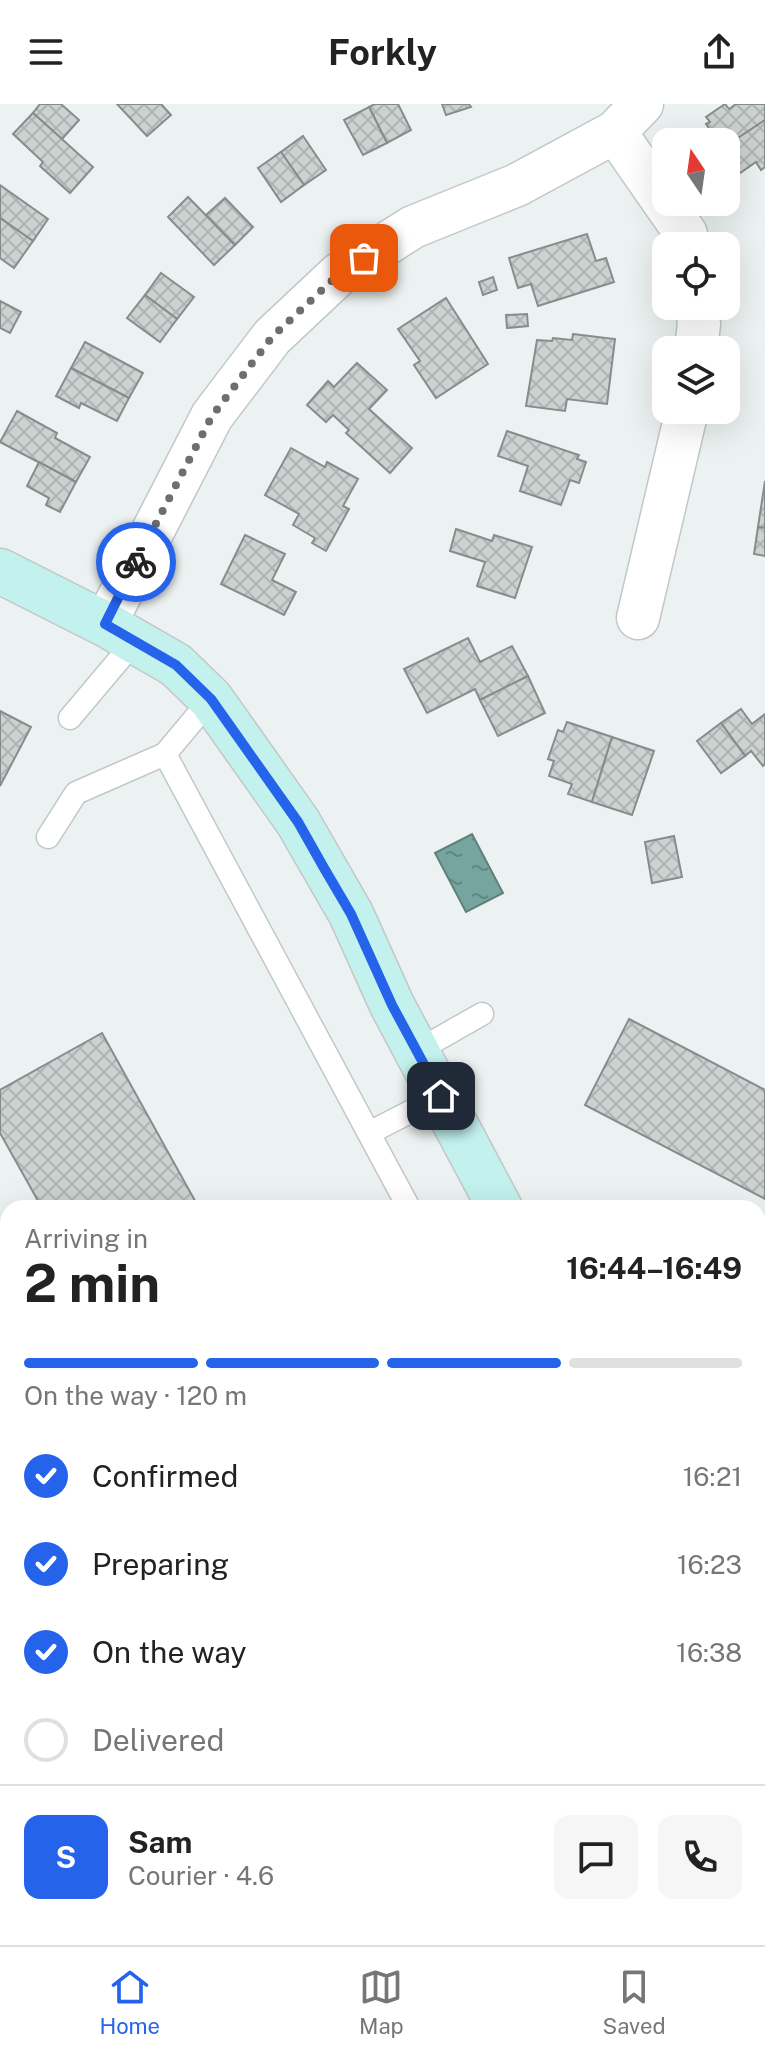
<!DOCTYPE html>
<meta charset="utf-8">
<style>
:root{--surface:#fff;--page:#f6f6f6;--text:#222;--muted:#767676;--line:#e0e0e0;--accent:#2563eb}
body{margin:0;font-family:"Public Sans",sans-serif;background:var(--page);color:var(--text);height:100vh;display:flex;flex-direction:column;font-size:30px;white-space:nowrap}
*{box-sizing:border-box;margin:0}
p{font-size:26px;color:var(--muted)}
.icon{flex:none;width:44px;height:44px;fill:none;stroke:currentColor;stroke-width:2;stroke-linecap:round;stroke-linejoin:round}
.map{position:relative;flex:1;overflow:hidden}
.drawer{position:absolute;left:0px;top:1096px;width:766px;height:746px;display:flex;flex-direction:column;background:var(--surface);border-radius:24px 24px 0 0;box-shadow:0 8px 32px #0002}
.drawer>*{flex:none}
.needle{width:52px;rotate:347deg}
.buttons{position:absolute;left:652px;top:24px;display:grid;gap:16px}
.buttons a{display:grid;place-items:center;width:88px;height:88px;border-radius:16px;background:var(--surface);box-shadow:0 8px 32px #0002;font-size:40px}
.pin{position:absolute;display:grid;place-items:center;width:68px;height:68px;color:#fff;margin:-34px;border-radius:16px;box-shadow:0 4px 12px #0006}
.courier{position:absolute;display:grid;place-items:center;width:80px;height:80px;margin:-40px;border:6px solid #2563eb;border-radius:50%;background:#fff;color:#222;box-shadow:0 2px 10px #0007}
.overview em{font-style:normal;font-weight:700}
.overview div{display:flex;flex-direction:column-reverse}
.overview{display:flex;align-items:center;justify-content:space-between;height:136px;padding:0 24px}
h1{font-size:52px;font-weight:700;line-height:60px}
.bar{display:grid;grid-template-columns:repeat(4,1fr);gap:12px 8px;align-content:center;height:96px;padding:0 24px}
.bar i{height:10px;border-radius:6px;background:var(--line)}
.bar .selected{background:var(--accent)}
.bar p{grid-column:span 4}
.line{display:flex;align-items:center;gap:20px;padding:0 24px;border-top:2px solid var(--line)}
.line div{flex:1}
.round{display:grid;place-items:center;flex:none;width:84px;height:84px;border-radius:16px;background:var(--page)}
ol{padding:0 24px;list-style:none}
li{display:flex;align-items:center;gap:24px;height:88px}
li p{margin-inline-start:auto}
li .icon{padding:8px;border-radius:50%;background:var(--accent);color:#fff;stroke-width:4}
li:last-child{color:var(--muted)}
li i{width:44px;height:44px;border:4px solid var(--line);border-radius:50%}
header{display:flex;justify-content:space-between;align-items:center;height:104px;padding:0 24px;background:var(--surface);font-size:36px;font-weight:700}
.tabs{display:flex;justify-content:space-around;align-items:center;height:112px;border-top:2px solid var(--line);background:var(--surface);font-size:22px;color:var(--muted)}
.tabs a{display:grid;justify-items:center;gap:4px}
.tabs .selected{color:var(--accent)}
.map>svg:first-child{display:block}
.water{fill:url(#water-ripples);stroke:#5e807b;stroke-width:2}
.building{fill:url(#building-cross-hatch);stroke:#878d8c;stroke-width:2}
.lines{fill:none;stroke-linecap:round;stroke-linejoin:round}
.service-casing{stroke:#c2c8c7;stroke-width:25}
.minor-casing{stroke:#c2c8c7;stroke-width:45}
.secondary-casing{stroke:#c2c8c7;stroke-width:47}
.primary-casing{stroke:#2f968e;stroke-width:47}
.service{stroke:#fff;stroke-width:22}
.minor{stroke:#fff;stroke-width:42}
.secondary{stroke:#c2f1ee;stroke-width:44}
.primary{stroke:#85e3dc;stroke-width:44}
.done{stroke:#6b6f6e;stroke-width:8;stroke-dasharray:0 14.4}
.route{stroke:#2563eb;stroke-width:10}
</style>
<header><svg class="icon" aria-label="menu" viewBox="0 0 24 24"><path d="M4 6h16M4 12h16M4 18h16"/></svg>Forkly<svg class="icon" aria-label="share" viewBox="0 0 24 24"><path d="M12 15V3M7 8l5-5 5 5M5 13v7h14v-7"/></svg></header>
<div class="map">
<svg width="765" height="1841" viewBox="0 0 765 1841">
<defs>
<pattern id="water-ripples" width="26" height="14" patternUnits="userSpaceOnUse" patternTransform="scale(2)"><rect width="26" height="14" fill="#76a59f"/><path d="M2 4q2-2 4 0t4 0M15 11q2-2 4 0t4 0" fill="none" stroke="#618682"/></pattern>
<pattern id="building-cross-hatch" width="8" height="8" patternUnits="userSpaceOnUse" patternTransform="scale(2)"><rect width="8" height="8" fill="#ccd2d1"/><path d="M0 0l8 8M0 8l8-8" fill="none" stroke="#afb4b3"/></pattern>
</defs>
<rect width="100%" height="100%" fill="#ecf2f1"/>
<path class="water" d="M 472,730 L 503,789 L 466,808 L 435,749 Z"/>
<g class="building">
<path d="M 40,0 L 61,0 L 79,16 L 62,35 L 33,9 Z"/>
<path d="M 117,0 L 161,0 L 171,11 L 147,32 Z"/>
<path d="M 375,0 L 398,0 L 411,26 L 387,39 L 369,3 Z"/>
<path d="M 442,0 L 469,0 L 471,3 L 446,11 Z"/>
<path d="M 725,0 L 729,5 L 736,0 L 765,0 L 765,16 L 726,42 L 726,38 L 718,38 L 706,20 L 710,18 L 706,13 Z"/>
<path d="M 369,3 L 387,39 L 363,51 L 344,16 Z"/>
<path d="M 33,9 L 93,63 L 70,89 L 40,62 L 43,58 L 13,30 Z"/>
<path d="M 765,16 L 765,63 L 761,66 L 756,58 L 740,69 L 726,49 L 726,42 Z"/>
<path d="M 303,32 L 326,66 L 304,81 L 281,48 Z"/>
<path d="M 281,48 L 304,81 L 281,98 L 258,64 Z"/>
<path d="M 0,81 L 48,115 L 33,137 L 0,114 Z"/>
<path d="M 188,93 L 235,141 L 214,161 L 168,113 Z"/>
<path d="M 225,94 L 253,123 L 235,141 L 206,111 Z"/>
<path d="M 0,114 L 33,137 L 14,164 L 0,154 Z"/>
<path d="M 587,130 L 596,157 L 606,154 L 614,178 L 538,202 L 531,180 L 518,184 L 509,154 Z"/>
<path d="M 161,169 L 194,193 L 177,215 L 145,191 Z"/>
<path d="M 493,173 L 497,186 L 483,191 L 479,178 Z"/>
<path d="M 145,191 L 177,215 L 160,238 L 127,214 Z"/>
<path d="M 446,194 L 488,260 L 436,294 L 414,261 L 420,257 L 398,225 Z"/>
<path d="M 0,197 L 21,208 L 10,229 L 0,224 Z"/>
<path d="M 527,210 L 528,222 L 507,224 L 506,211 Z"/>
<path d="M 573,230 L 615,235 L 607,300 L 567,295 L 565,307 L 526,302 L 537,236 L 552,237 L 553,234 L 572,236 Z"/>
<path d="M 85,238 L 143,269 L 129,294 L 71,264 Z"/>
<path d="M 357,259 L 387,286 L 369,305 L 412,344 L 390,369 L 346,329 L 349,326 L 333,311 L 326,318 L 307,301 L 328,277 L 334,283 Z"/>
<path d="M 71,264 L 129,294 L 117,317 L 81,299 L 79,304 L 56,292 Z"/>
<path d="M 17,307 L 57,329 L 55,334 L 90,353 L 76,378 L 0,338 Z"/>
<path d="M 507,327 L 579,351 L 577,355 L 586,358 L 579,379 L 570,376 L 561,401 L 520,387 L 528,362 L 498,352 Z"/>
<path d="M 291,344 L 325,363 L 327,358 L 358,375 L 343,402 L 349,405 L 326,447 L 312,439 L 315,434 L 293,421 L 299,410 L 265,391 Z"/>
<path d="M 39,358 L 76,378 L 60,408 L 46,401 L 49,394 L 27,382 Z"/>
<path d="M 765,377 L 765,424 L 758,423 Z"/>
<path d="M 758,423 L 765,424 L 765,452 L 754,450 Z"/>
<path d="M 456,425 L 492,437 L 494,431 L 532,443 L 515,494 L 477,482 L 485,458 L 450,447 Z"/>
<path d="M 245,431 L 285,450 L 272,476 L 296,488 L 284,511 L 221,480 Z"/>
<path d="M 468,534 L 480,558 L 512,542 L 528,572 L 480,596 L 475,585 L 427,609 L 404,565 Z"/>
<path d="M 528,572 L 545,609 L 498,632 L 480,596 Z"/>
<path d="M 741,605 L 752,620 L 765,610 L 765,660 L 763,662 L 751,647 L 745,652 L 721,619 Z"/>
<path d="M 0,607 L 31,623 L 0,682 Z"/>
<path d="M 567,618 L 612,633 L 592,698 L 568,690 L 572,680 L 549,672 L 554,657 L 548,655 L 558,626 L 563,628 Z"/>
<path d="M 721,619 L 745,652 L 721,669 L 697,637 Z"/>
<path d="M 612,633 L 654,647 L 632,711 L 592,698 Z"/>
<path d="M 674,732 L 682,773 L 652,779 L 645,738 Z"/>
<path d="M 629,915 L 765,986 L 765,1095 L 585,1001 Z"/>
<path d="M 102,929 L 199,1104 L 42,1104 L 0,1029 L 0,986 Z"/>
<path d="M 0,1422 L 8,1436 L 8,1615 L 0,1601 Z"/>
<path d="M 471,1834 L 631,1834 L 631,1841 L 470,1841 Z"/>
</g>
<g class="lines">
<defs>
<g id="service">
<path d="M 70,614 L 134,538"/>
<path d="M 165,650 L 409,1104"/>
<path d="M 48,733 L 76,689 L 165,650 L 211,595"/>
<path d="M 417,947 L 482,910"/>
<path d="M 369,1029 L 441,992"/>
<path d="M 0,1159 L 8,1173"/>
<path d="M 758,1563 L 765,1561"/>
<path d="M 0,1682 L 8,1696"/>
</g>
<g id="minor">
<path d="M 615,28 L 686,130 L 688,142"/>
<path d="M 696,246 L 699,220 L 697,202"/>
<path d="M 638,514 L 687,306"/>
<path d="M 105,520 L 212,312 L 272,233 L 339,170 L 413,123 L 517,81 L 615,28 L 642,0"/>
</g>
<g id="secondary">
<path d="M 0,467 L 105,520 L 176,561 L 211,595 L 298,718 L 351,810 L 392,901 L 500,1104"/>
<path d="M 758,1775 L 765,1804"/>
</g>
<g id="primary">
<path d="M 758,1421 L 765,1419"/>
<path d="M 758,1493 L 765,1490"/>
<path d="M 0,1739 L 8,1734"/>
<path d="M 0,1830 L 8,1824"/>
</g>
</defs>
<use href="#service" class="service-casing"/>
<use href="#minor" class="minor-casing"/>
<use href="#secondary" class="secondary-casing"/>
<use href="#primary" class="primary-casing"/>
<use href="#service" class="service"/>
<use href="#minor" class="minor"/>
<use href="#secondary" class="secondary"/>
<use href="#primary" class="primary"/>
</g>
<g class="lines">
<path class="done" d="M 136,458 L 212,312 L 272,233 L 339,170 L 364,154"/>
<path class="route" d="M 136,458 L 105,520 L 176,561 L 211,595 L 298,718 L 324,764 L 351,810 L 392,901 L 441,992"/>
</g>
</svg>
<div class="buttons">
<a><svg class="needle" viewBox="-14 -14 28 28"><path d="M0-13l5 13h-10z" fill="#e53935"/><path d="M0 13l5-13h-10z" fill="#767676"/></svg></a>
<a><svg class="icon" aria-label="locate" viewBox="0 0 24 24"><circle cx="12" cy="12" r="6"/><path d="M12 2v4M12 18v4M2 12h4M18 12h4"/></svg></a>
<a><svg class="icon" aria-label="layers" viewBox="0 0 24 24"><path d="M12 4l9 5-9 5-9-5zM3 14l9 5 9-5"/></svg></a>
</div>
<div class="pin" style="left:364px;top:154px;background:#ea580c"><svg class="icon" aria-label="bag" viewBox="0 0 24 24"><path d="M5 8h14l-1 12H6zM9 8a3 3 0 0 1 6 0"/></svg></div>
<div class="pin" style="left:441px;top:992px;background:#1f2937"><svg class="icon" aria-label="home" viewBox="0 0 24 24"><path d="M3 11l9-7 9 7M6 9v11h12V9"/></svg></div>
<div class="courier" style="left:136px;top:458px"><svg class="icon" aria-label="bike" viewBox="0 0 24 24"><circle cx="6" cy="16" r="4"/><circle cx="18" cy="16" r="4"/><path d="M6 16l4-8h5l3 8M10 8l3 8H6M13 5h3"/></svg></div>
<section class="drawer">
<div class="overview"><div><h1>2 min</h1><p>Arriving in</p></div><em>16:44–16:49</em></div>
<div class="bar"><i class="selected"></i><i class="selected"></i><i class="selected"></i><i></i><p>On the way · 120 m</p></div>
<ol>
<li><svg class="icon" aria-label="check" viewBox="0 0 24 24"><path d="M5 12l5 5 9-10"/></svg>Confirmed<p>16:21</p></li>
<li><svg class="icon" aria-label="check" viewBox="0 0 24 24"><path d="M5 12l5 5 9-10"/></svg>Preparing<p>16:23</p></li>
<li><svg class="icon" aria-label="check" viewBox="0 0 24 24"><path d="M5 12l5 5 9-10"/></svg>On the way<p>16:38</p></li>
<li><i></i>Delivered</li>
</ol>
<div class="line" style="height:144px"><b class="round" style="background:var(--accent);color:#fff">S</b><div><b>Sam</b><p>Courier · 4.6</p></div><a class="round"><svg class="icon" aria-label="chat" viewBox="0 0 24 24"><path d="M4 5h16v11H9l-5 4z"/></svg></a><a class="round"><svg class="icon" aria-label="phone" viewBox="0 0 24 24"><path d="M5 4h4l2 5-3 2q2 4 5 5l2-3 5 2v4C11 20 4 13 5 4z"/></svg></a></div>
</section>
</div>
<nav class="tabs">
<a class="selected"><svg class="icon" aria-label="home" viewBox="0 0 24 24"><path d="M3 11l9-7 9 7M6 9v11h12V9"/></svg>Home</a>
<a><svg class="icon" aria-label="map" viewBox="0 0 24 24"><path d="M3 6l6-2 6 2 6-2v14l-6 2-6-2-6 2zM9 4v14M15 6v14"/></svg>Map</a>
<a><svg class="icon" aria-label="saved" viewBox="0 0 24 24"><path d="M7 4h10v16l-5-4-5 4z"/></svg>Saved</a>
</nav>
